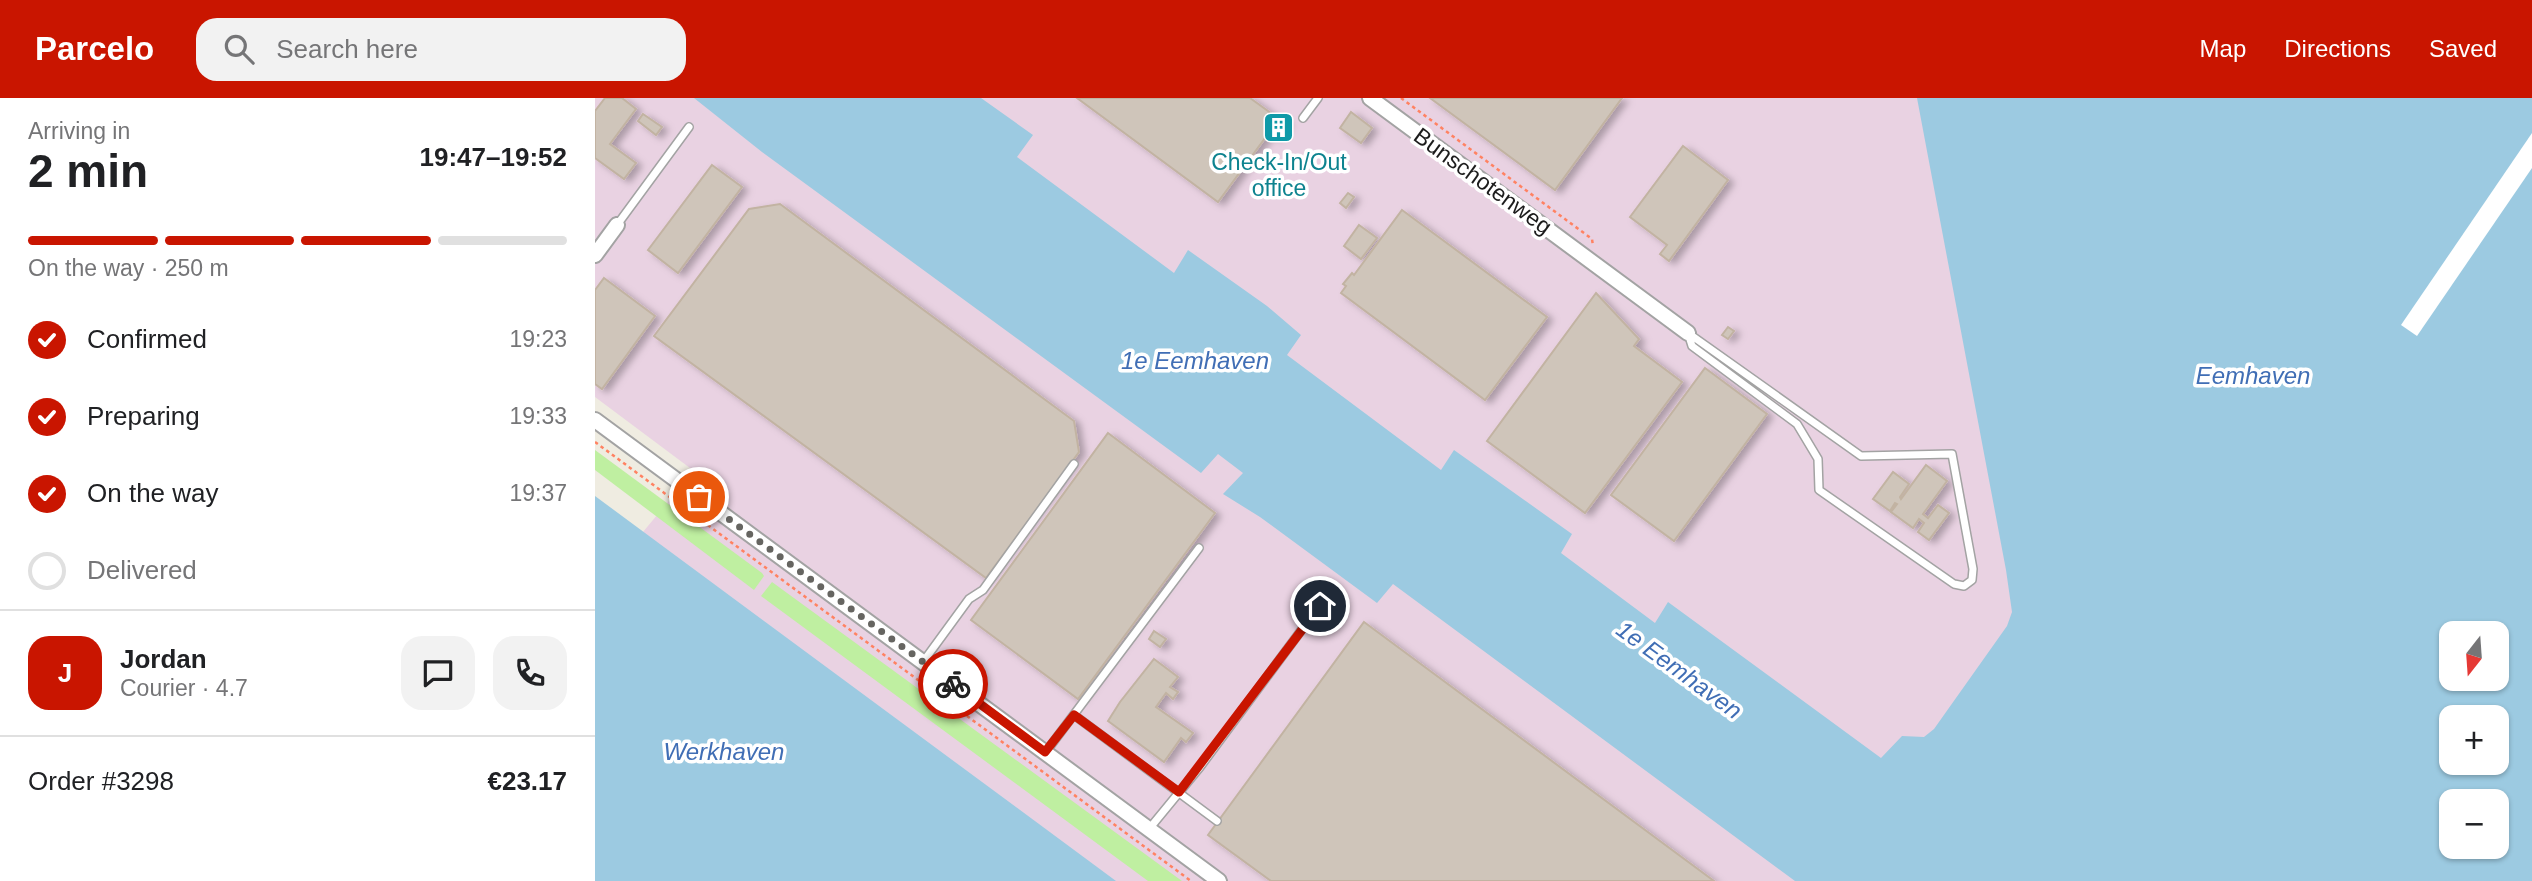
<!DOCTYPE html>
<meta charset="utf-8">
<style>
:root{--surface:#fff;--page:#f2f2f2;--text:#202124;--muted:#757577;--line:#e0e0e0;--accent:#c91500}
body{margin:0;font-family:Helvetica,sans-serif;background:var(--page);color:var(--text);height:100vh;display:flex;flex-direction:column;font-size:26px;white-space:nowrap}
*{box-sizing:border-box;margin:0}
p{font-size:23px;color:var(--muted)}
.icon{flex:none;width:38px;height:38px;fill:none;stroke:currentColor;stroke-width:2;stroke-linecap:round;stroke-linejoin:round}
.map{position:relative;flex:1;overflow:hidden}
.details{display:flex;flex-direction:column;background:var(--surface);width:595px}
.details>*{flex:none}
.needle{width:46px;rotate:197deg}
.tools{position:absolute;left:1844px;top:523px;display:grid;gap:14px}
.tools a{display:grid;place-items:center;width:70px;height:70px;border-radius:14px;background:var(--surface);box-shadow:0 2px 5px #0004;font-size:35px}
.pin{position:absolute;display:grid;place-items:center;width:60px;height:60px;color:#fff;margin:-30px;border:4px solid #fff;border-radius:50%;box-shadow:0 2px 7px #0007}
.courier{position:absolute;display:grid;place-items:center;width:70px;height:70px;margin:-35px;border:5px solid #c91500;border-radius:50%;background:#fff;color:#222;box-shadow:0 2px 9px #0007}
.headline em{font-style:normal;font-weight:700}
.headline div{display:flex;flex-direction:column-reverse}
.headline{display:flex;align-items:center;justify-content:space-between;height:119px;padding:0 28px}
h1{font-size:46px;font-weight:700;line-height:52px}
.bar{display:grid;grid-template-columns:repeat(4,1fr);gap:10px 7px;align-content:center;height:84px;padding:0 28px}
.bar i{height:9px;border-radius:5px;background:var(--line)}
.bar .active{background:var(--accent)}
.bar p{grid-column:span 4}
.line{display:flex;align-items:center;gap:18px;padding:0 28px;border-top:2px solid var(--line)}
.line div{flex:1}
.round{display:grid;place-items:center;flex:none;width:74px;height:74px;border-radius:21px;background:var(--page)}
ol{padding:0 28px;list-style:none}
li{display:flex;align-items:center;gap:21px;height:77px}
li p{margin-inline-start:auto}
li .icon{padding:7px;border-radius:50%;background:var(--accent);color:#fff;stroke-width:4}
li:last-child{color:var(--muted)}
li i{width:38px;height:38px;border:4px solid var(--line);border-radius:50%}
header{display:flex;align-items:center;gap:42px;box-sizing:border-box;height:98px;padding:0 35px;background:var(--accent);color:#fff}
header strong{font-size:33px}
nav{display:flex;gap:38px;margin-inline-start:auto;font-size:24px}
.search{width:490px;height:63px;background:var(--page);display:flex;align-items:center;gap:18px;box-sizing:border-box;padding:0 24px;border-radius:21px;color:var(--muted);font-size:26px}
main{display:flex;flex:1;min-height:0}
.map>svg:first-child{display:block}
.industrial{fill:#e9d2e2}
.grass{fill:#bfefa1}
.water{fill:#9ccae1;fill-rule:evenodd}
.pier{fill:#fff}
.building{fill:#cfc5ba;stroke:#c2b3a2;stroke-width:2;filter:url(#shadow)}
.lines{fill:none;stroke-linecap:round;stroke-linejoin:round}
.lane-casing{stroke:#a3a3a3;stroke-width:10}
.street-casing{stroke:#a3a3a3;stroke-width:18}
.path{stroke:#ff8262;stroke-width:2.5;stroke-dasharray:3.5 3.5;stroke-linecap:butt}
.lane{stroke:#fff;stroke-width:7}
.street{stroke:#fff;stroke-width:14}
.done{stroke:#666561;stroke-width:7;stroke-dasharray:0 12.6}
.route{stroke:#c91500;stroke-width:9}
.labels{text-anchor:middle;stroke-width:7;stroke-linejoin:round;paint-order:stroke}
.culture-label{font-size:23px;fill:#0d838f;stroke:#fff}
.street-label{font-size:23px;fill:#1c1c1c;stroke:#fff}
.water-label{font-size:24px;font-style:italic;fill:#406eb5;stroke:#fff}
</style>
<header>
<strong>Parcelo</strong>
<div class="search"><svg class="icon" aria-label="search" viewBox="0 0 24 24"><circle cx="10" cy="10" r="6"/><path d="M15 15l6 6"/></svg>Search here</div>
<nav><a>Map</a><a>Directions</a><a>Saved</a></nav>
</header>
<main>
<section class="details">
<div class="headline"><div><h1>2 min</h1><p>Arriving in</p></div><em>19:47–19:52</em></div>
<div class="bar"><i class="active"></i><i class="active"></i><i class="active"></i><i></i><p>On the way · 250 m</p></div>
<ol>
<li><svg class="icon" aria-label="check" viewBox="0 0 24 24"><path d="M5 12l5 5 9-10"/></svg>Confirmed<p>19:23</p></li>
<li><svg class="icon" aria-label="check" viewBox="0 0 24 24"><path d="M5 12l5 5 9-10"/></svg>Preparing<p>19:33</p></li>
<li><svg class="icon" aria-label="check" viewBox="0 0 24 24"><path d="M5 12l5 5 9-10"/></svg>On the way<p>19:37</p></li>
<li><i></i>Delivered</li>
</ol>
<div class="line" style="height:126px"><b class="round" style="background:var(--accent);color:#fff">J</b><div><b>Jordan</b><p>Courier · 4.7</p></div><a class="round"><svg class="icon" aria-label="chat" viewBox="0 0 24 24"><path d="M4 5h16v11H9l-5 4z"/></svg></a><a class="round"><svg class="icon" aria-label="phone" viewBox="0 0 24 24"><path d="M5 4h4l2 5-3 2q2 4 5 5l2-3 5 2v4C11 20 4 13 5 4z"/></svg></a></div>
<div class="line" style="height:91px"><div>Order #3298</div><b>€23.17</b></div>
</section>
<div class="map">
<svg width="1937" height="783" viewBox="0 0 1937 783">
<defs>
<filter id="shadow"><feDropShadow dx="5.5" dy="3" stdDeviation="3.5" flood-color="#0004"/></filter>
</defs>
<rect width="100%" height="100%" fill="#efece1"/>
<path class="industrial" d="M 0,0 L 1362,0 L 1458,468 L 1372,783 L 450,783 L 27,459 L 99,373 L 0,299 Z"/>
<g class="grass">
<path d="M 0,352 L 167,475 L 169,478 L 159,492 L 0,372 Z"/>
<path d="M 177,484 L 587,783 L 553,783 L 166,498 Z"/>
</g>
<g class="water">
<path d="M 99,0 L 386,0 L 438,37 L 422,59 L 579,175 L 593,152 L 672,208 L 706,237 L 692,257 L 846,372 L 859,352 L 977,436 L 966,455 L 1060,525 L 1073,504 L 1286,660 L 1307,638 L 1329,639 L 1339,631 L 1412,528 L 1417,514 L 1411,472 L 1322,0 L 1937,0 L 1937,783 L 1200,783 L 798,486 L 782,505 L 665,419 L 628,396 L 648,375 L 623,356 L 606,375 L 167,54 ZM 1857,536 L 1902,536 L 1902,581 L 1857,581 ZM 1857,620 L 1902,620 L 1902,665 L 1857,665 ZM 1857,704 L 1902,704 L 1902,749 L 1857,749 Z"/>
<path d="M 0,398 L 521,783 L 0,783 Z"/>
</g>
<path class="pier" d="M 1937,35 L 1937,70 L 1822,238 L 1806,227 Z"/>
<g class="building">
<path d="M 10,0 L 27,0 L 41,11 L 15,46 L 41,65 L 29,81 L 0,60 L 0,13 Z"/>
<path d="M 482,0 L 655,0 L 684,21 L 623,104 Z"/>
<path d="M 835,0 L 1027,0 L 960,92 Z"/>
<path d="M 756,14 L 777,30 L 766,45 L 745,30 Z"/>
<path d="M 48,16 L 67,29 L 61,37 L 43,23 Z"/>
<path d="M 687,21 L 691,24 L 681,39 L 676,35 Z"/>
<path d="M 1088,48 L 1133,82 L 1074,163 L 1065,156 L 1072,147 L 1035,119 Z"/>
<path d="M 117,67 L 147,89 L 83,175 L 53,152 Z"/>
<path d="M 753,95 L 759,99 L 751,110 L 745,105 Z"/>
<path d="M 185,106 L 479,323 L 484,354 L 391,480 L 59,238 L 154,111 Z"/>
<path d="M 807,112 L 952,219 L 890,302 L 746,195 L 751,188 L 748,186 L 757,175 L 759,177 Z"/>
<path d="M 764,127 L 782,140 L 766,161 L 749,148 Z"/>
<path d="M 9,180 L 60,218 L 7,291 L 0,286 L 0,192 Z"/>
<path d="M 1001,195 L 1044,241 L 1039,248 L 1087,284 L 990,415 L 892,343 Z"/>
<path d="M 1133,229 L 1139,233 L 1133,241 L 1127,237 Z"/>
<path d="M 1110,270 L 1172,316 L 1079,443 L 1016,397 Z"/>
<path d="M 513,335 L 620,415 L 483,601 L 376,522 Z"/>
<path d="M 1331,367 L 1352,383 L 1328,416 L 1333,420 L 1343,407 L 1354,415 L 1334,442 L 1323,434 L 1329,425 L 1324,421 L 1318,430 L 1296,414 L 1302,406 L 1300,405 L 1295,413 L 1278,401 L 1298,374 L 1314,386 L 1305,399 L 1306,401 Z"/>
<path d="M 769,524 L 1119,783 L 676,783 L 613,737 Z"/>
<path d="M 559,533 L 571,541 L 565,549 L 554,541 Z"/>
<path d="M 559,561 L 583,579 L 575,589 L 583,594 L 578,601 L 571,595 L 561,609 L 598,635 L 591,644 L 586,640 L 569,664 L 513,623 L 525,604 Z"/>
</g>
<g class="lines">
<defs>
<g id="lane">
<path d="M 708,20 L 723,0"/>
<path d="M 22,127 L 94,29"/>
<path d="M 1093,235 L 1266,358 L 1357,356 L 1378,471 L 1377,482 L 1369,488 L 1359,486 L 1224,392 L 1223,361 L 1202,326 L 1097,248 Z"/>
<path d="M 328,564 L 374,501 L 388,492 L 479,366"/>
<path d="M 479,617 L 622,723"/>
<path d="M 450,655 L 604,450"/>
<path d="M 554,731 L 605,669 L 725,507"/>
</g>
<g id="street">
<path d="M 775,0 L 1093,235"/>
<path d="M 0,157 L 22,127"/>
<path d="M 0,322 L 624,783"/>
</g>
</defs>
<use href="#lane" class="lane-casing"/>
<use href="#street" class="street-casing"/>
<g class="path">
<path d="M 806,0 L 997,141 L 998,148"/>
<path d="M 0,344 L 596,783"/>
</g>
<use href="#lane" class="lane"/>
<use href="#street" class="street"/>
</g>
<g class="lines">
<path class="done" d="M 104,399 L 358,586"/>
<path class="route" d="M 358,586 L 450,654 L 479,617 L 584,694 L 725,508"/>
</g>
<defs>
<symbol id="building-square" viewBox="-11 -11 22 22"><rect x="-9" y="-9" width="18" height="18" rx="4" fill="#0f9aa8" stroke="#fff"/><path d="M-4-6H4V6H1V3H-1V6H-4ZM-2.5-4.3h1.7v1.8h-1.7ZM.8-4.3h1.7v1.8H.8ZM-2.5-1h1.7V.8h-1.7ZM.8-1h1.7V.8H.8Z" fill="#fff"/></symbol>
</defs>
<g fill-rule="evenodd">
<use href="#building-square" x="666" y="12" width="35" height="35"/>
</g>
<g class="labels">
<g class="culture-label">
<text x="684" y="72">Check-In/Out<tspan x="684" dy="26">office</tspan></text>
</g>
<g class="street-label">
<text transform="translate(888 83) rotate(36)" y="8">Bunschotenweg</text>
</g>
<g class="water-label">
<text x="600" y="271">1e Eemhaven</text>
<text x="1658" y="286">Eemhaven</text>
<text transform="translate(1084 572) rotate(36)" y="8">1e Eemhaven</text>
<text x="129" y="662">Werkhaven</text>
</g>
</g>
</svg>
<div class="tools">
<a><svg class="needle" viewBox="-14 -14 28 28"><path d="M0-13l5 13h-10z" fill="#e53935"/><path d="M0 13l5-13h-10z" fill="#757577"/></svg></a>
<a>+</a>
<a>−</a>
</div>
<div class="pin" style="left:104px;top:399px;background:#ea580c"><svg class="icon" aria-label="bag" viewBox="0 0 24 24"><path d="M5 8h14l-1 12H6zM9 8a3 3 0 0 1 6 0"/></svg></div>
<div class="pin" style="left:725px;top:508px;background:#1f2937"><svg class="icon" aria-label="home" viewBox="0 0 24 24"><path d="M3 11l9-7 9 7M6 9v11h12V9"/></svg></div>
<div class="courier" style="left:358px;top:586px"><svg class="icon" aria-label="bike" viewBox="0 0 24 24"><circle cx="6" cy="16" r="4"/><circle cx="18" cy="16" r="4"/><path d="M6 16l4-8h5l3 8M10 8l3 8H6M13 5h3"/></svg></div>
</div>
</main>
